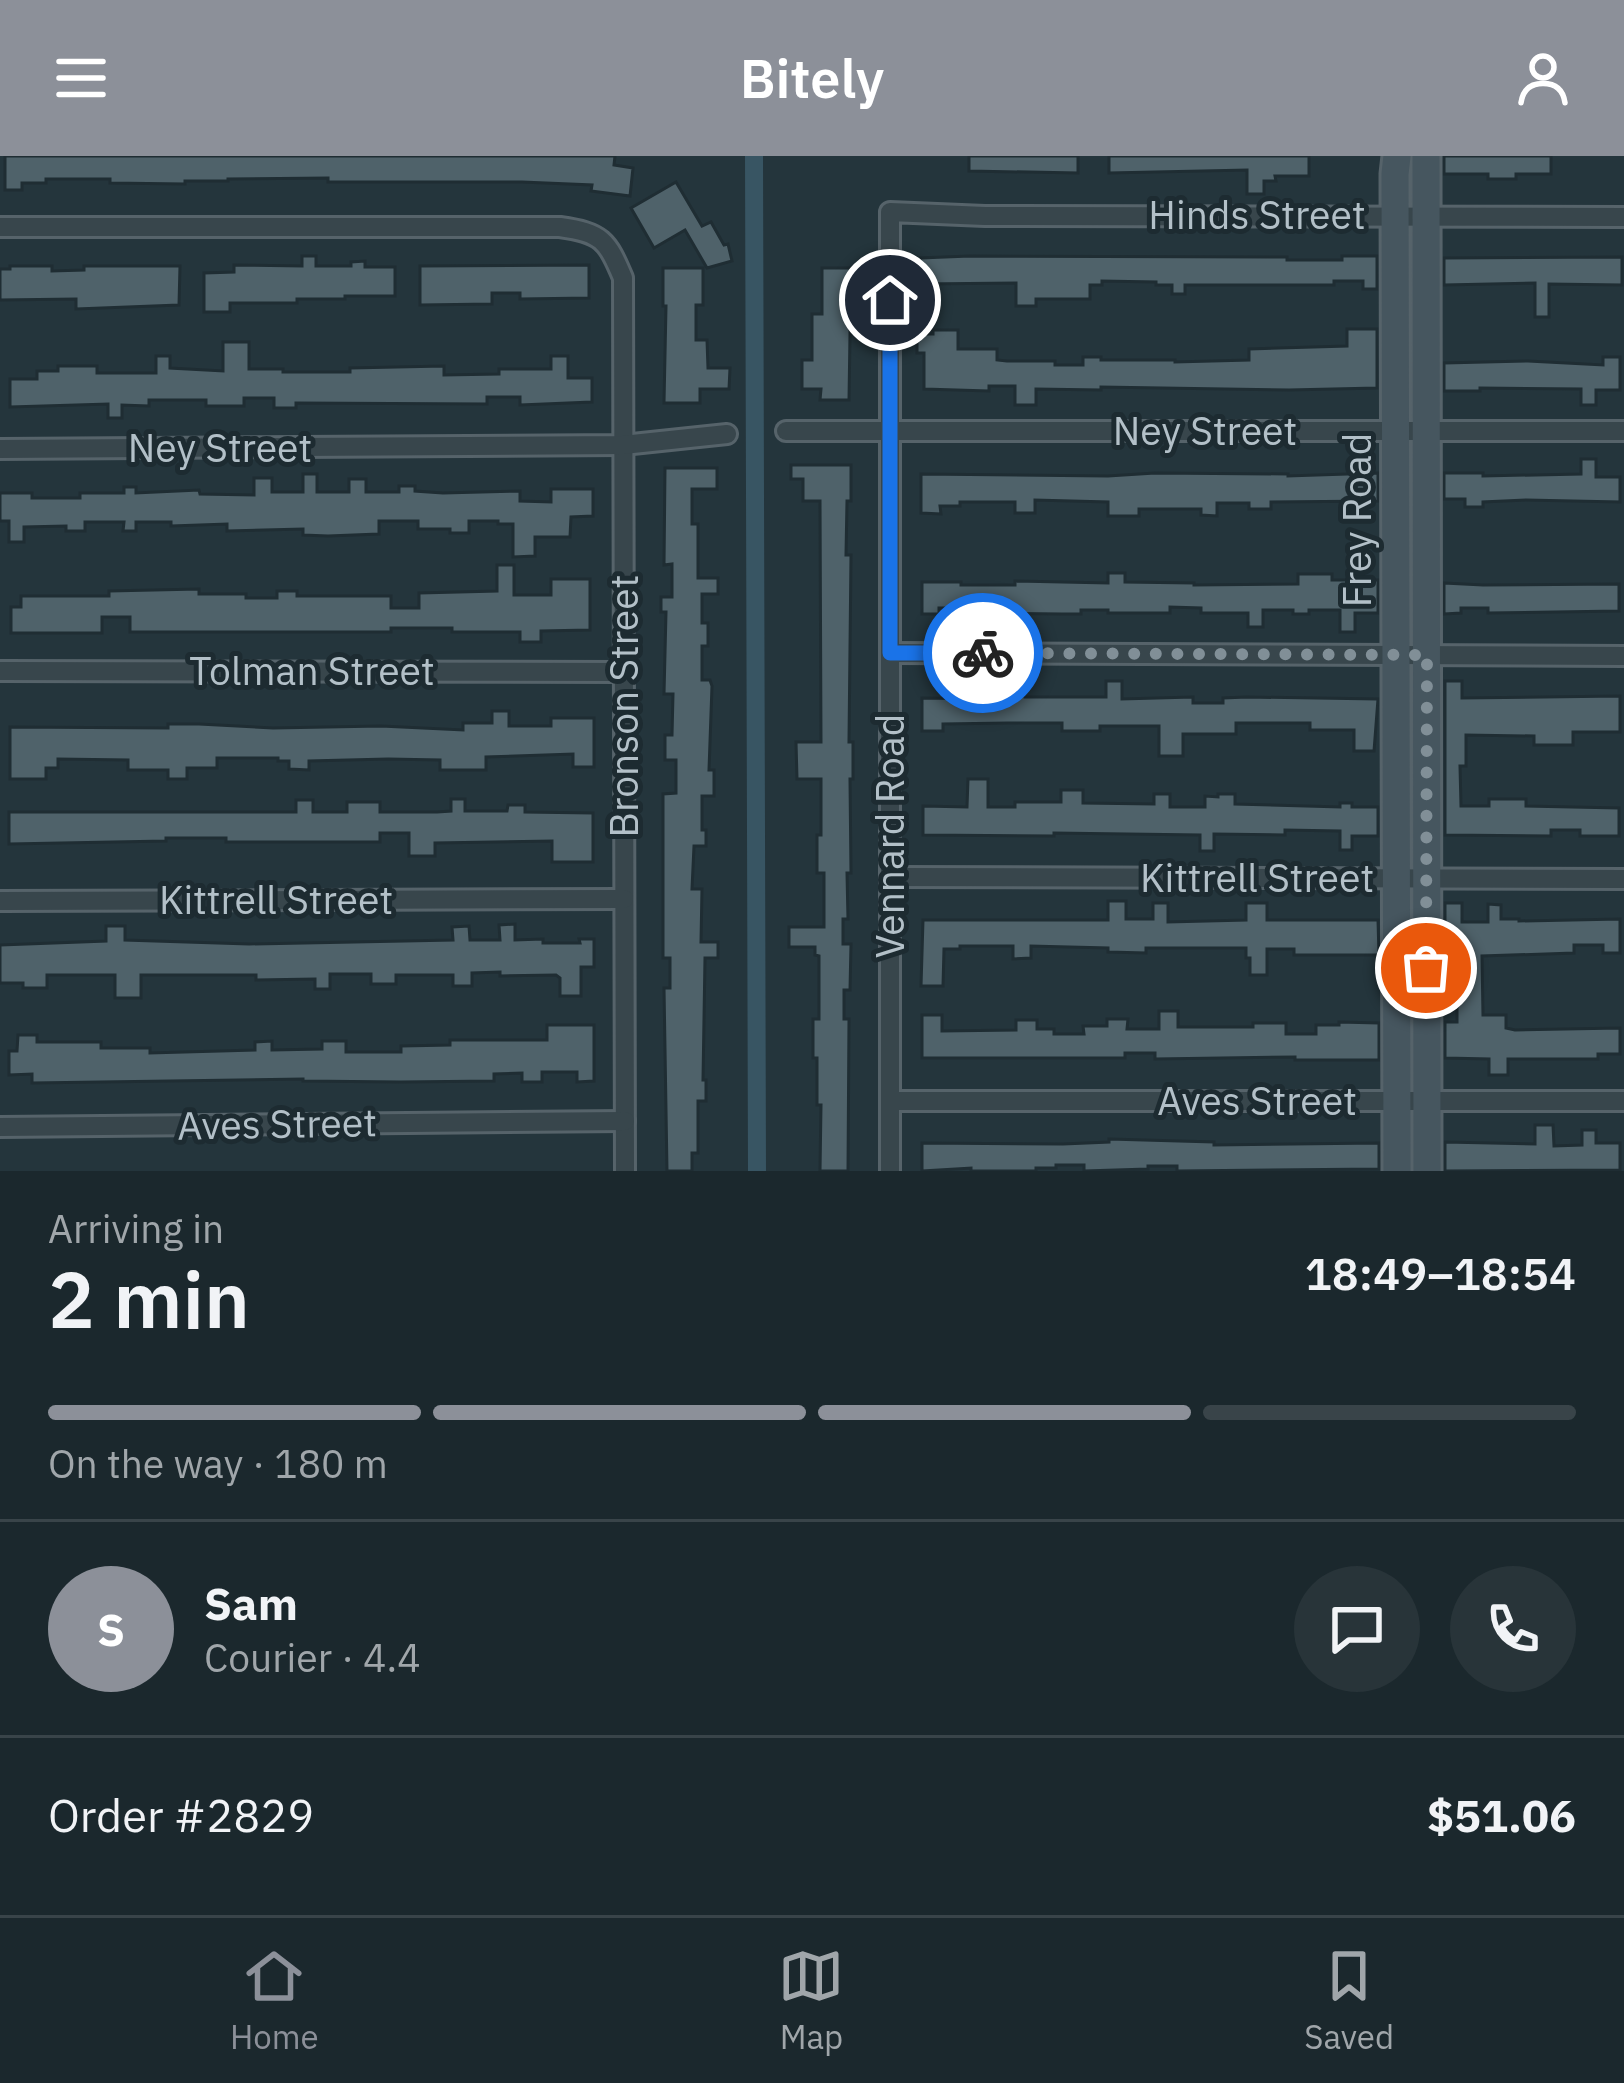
<!DOCTYPE html>
<meta charset="utf-8">
<style>
:root{--surface:#1b282d;--page:#283439;--text:#f1f3f6;--muted:#a0a6aa;--line:#394449;--accent:#8c9099}
body{margin:0;font-family:"IBM Plex Sans",sans-serif;background:var(--page);color:var(--text);height:100vh;display:flex;flex-direction:column;font-size:45px;white-space:nowrap}
*{box-sizing:border-box;margin:0}
p{font-size:39px;color:var(--muted)}
.icon{flex:none;width:66px;height:66px;fill:none;stroke:currentColor;stroke-width:2;stroke-linecap:round;stroke-linejoin:round}
.map{position:relative;height:1015px;overflow:hidden}
.panel{display:flex;flex-direction:column;background:var(--surface);flex:1}
.panel>*{flex:none}
.pin{position:absolute;display:grid;place-items:center;width:102px;height:102px;color:#fff;margin:-51px;border:6px solid #fff;border-radius:50%;box-shadow:0 3px 12px #0007}
.courier{position:absolute;display:grid;place-items:center;width:120px;height:120px;margin:-60px;border:9px solid #1a73e8;border-radius:50%;background:#fff;color:#222;box-shadow:0 3px 15px #0007}
.summary em{font-style:normal;font-weight:600}
.summary div{display:flex;flex-direction:column-reverse}
.summary{display:flex;align-items:center;justify-content:space-between;height:204px;padding:0 48px}
h1{font-size:78px;font-weight:600;line-height:90px}
.bar{display:grid;grid-template-columns:repeat(4,1fr);gap:18px 12px;align-content:center;height:144px;padding:0 48px}
.bar i{height:15px;border-radius:9px;background:var(--line)}
.bar .selected{background:var(--accent)}
.bar p{grid-column:span 4}
.line{display:flex;align-items:center;gap:30px;padding:0 48px;border-top:3px solid var(--line)}
.line div{flex:1}
.round{display:grid;place-items:center;flex:none;width:126px;height:126px;border-radius:63px;background:var(--page)}
header{display:flex;justify-content:space-between;align-items:center;height:156px;padding:0 48px;background:var(--accent);color:#fff;font-size:54px;font-weight:600}
.menu{display:flex;justify-content:space-around;align-items:center;height:168px;border-top:3px solid var(--line);background:var(--surface);font-size:33px;color:var(--muted)}
.menu a{display:grid;justify-items:center;gap:6px}
.menu .selected{color:var(--accent)}
.map>svg:first-child{display:block}
.lines{fill:none;stroke-linecap:round;stroke-linejoin:round}
.canal{stroke:#385563;stroke-width:18}
.building{fill:#4f626a;stroke:#1f2d33;stroke-width:3}
.street-casing{stroke:#56636a;stroke-width:24}
.secondary-casing{stroke:#56636a;stroke-width:33}
.street{stroke:#38464c;stroke-width:18}
.secondary{stroke:#46565f;stroke-width:27}
.done{stroke:#818f97;stroke-width:12;stroke-dasharray:0 21.6}
.route{stroke:#1a73e8;stroke-width:15}
.labels{text-anchor:middle;stroke-width:10;stroke-linejoin:round;paint-order:stroke}
.street-label{font-size:39px;fill:#b3c0c8;stroke:#1d2b31}
</style>
<header><svg class="icon" aria-label="menu" viewBox="0 0 24 24"><path d="M4 6h16M4 12h16M4 18h16"/></svg>Bitely<svg class="icon" aria-label="person" viewBox="0 0 24 24"><circle cx="12" cy="8" r="4"/><path d="M4 21q1-7 8-7t8 7"/></svg></header>
<div class="map">
<svg width="1624" height="1015" viewBox="0 0 1624 1015">
<rect width="100%" height="100%" fill="#24353c"/>
<g class="lines">
<path class="canal" d="M 754,0 L 757,1015"/>
</g>
<g class="building">
<path d="M 5,0 L 615,0 L 614,9 L 633,12 L 630,40 L 591,35 L 592,29 L 522,26 L 328,26 L 328,22 L 228,23 L 228,25 L 185,25 L 185,28 L 110,27 L 110,23 L 46,23 L 46,27 L 22,27 L 22,34 L 5,34 Z"/>
<path d="M 969,0 L 1078,0 L 1078,17 L 969,15 Z"/>
<path d="M 1109,0 L 1309,0 L 1309,20 L 1275,20 L 1276,25 L 1264,25 L 1264,38 L 1247,38 L 1247,14 L 1109,17 Z"/>
<path d="M 1444,0 L 1551,0 L 1551,18 L 1516,18 L 1516,23 L 1488,23 L 1488,18 L 1444,18 Z"/>
<path d="M 676,26 L 702,70 L 711,66 L 724,89 L 728,88 L 732,105 L 707,112 L 685,74 L 654,92 L 631,52 Z"/>
<path d="M 302,100 L 316,100 L 316,110 L 351,110 L 351,106 L 365,105 L 365,111 L 395,111 L 395,140 L 345,140 L 345,143 L 297,143 L 297,147 L 230,147 L 230,156 L 204,156 L 204,117 L 234,116 L 234,109 L 302,110 Z"/>
<path d="M 970,100 L 1287,101 L 1287,104 L 1342,104 L 1342,100 L 1377,100 L 1377,133 L 1363,133 L 1363,125 L 1334,125 L 1334,129 L 1185,129 L 1185,138 L 1172,138 L 1172,129 L 1156,129 L 1156,126 L 1102,125 L 1102,129 L 1090,129 L 1090,143 L 1036,143 L 1036,150 L 1016,150 L 1016,127 L 920,128 L 920,102 Z"/>
<path d="M 1622,101 L 1622,129 L 1549,128 L 1549,161 L 1535,161 L 1535,127 L 1444,129 L 1444,102 Z"/>
<path d="M 589,109 L 589,142 L 520,143 L 520,137 L 492,137 L 492,148 L 420,149 L 420,110 Z"/>
<path d="M 10,110 L 52,110 L 52,115 L 84,114 L 84,110 L 180,110 L 179,149 L 76,153 L 76,143 L 0,144 L 0,113 L 10,113 Z"/>
<path d="M 663,112 L 703,112 L 703,149 L 696,149 L 696,184 L 707,184 L 708,212 L 730,212 L 729,233 L 700,233 L 700,247 L 664,247 L 666,150 L 663,150 Z"/>
<path d="M 822,112 L 851,112 L 849,244 L 820,244 L 821,233 L 802,233 L 802,204 L 812,204 L 812,158 L 822,158 Z"/>
<path d="M 1347,173 L 1377,173 L 1377,232 L 1289,234 L 1101,231 L 1101,234 L 1036,233 L 1036,249 L 1015,249 L 1015,230 L 989,230 L 989,235 L 924,233 L 924,197 L 917,197 L 917,178 L 933,178 L 933,174 L 958,174 L 958,193 L 997,193 L 997,204 L 1007,205 L 1055,205 L 1055,209 L 1083,209 L 1083,201 L 1101,201 L 1101,204 L 1175,204 L 1175,206 L 1249,204 L 1249,193 L 1347,190 Z"/>
<path d="M 223,186 L 249,186 L 249,213 L 283,213 L 283,216 L 350,216 L 350,212 L 444,210 L 444,219 L 499,218 L 499,213 L 551,213 L 551,200 L 568,200 L 568,222 L 592,222 L 592,246 L 520,249 L 520,241 L 487,241 L 487,248 L 296,247 L 296,252 L 274,252 L 274,242 L 244,242 L 244,250 L 206,250 L 206,244 L 149,244 L 149,250 L 122,249 L 122,262 L 108,262 L 108,248 L 10,251 L 10,223 L 37,223 L 37,215 L 58,215 L 58,210 L 97,210 L 97,217 L 156,217 L 156,200 L 170,200 L 170,212 L 223,215 Z"/>
<path d="M 1603,201 L 1620,201 L 1620,234 L 1596,234 L 1596,249 L 1581,249 L 1581,233 L 1480,232 L 1480,235 L 1444,235 L 1444,207 L 1528,205 L 1603,209 Z"/>
<path d="M 1581,303 L 1596,303 L 1596,321 L 1620,321 L 1620,346 L 1526,344 L 1483,346 L 1483,351 L 1465,351 L 1465,343 L 1444,343 L 1444,317 L 1483,317 L 1483,320 L 1581,318 Z"/>
<path d="M 791,309 L 851,309 L 851,345 L 847,345 L 846,399 L 851,399 L 849,586 L 853,586 L 853,623 L 850,623 L 851,717 L 847,717 L 848,763 L 843,763 L 843,788 L 851,788 L 850,834 L 844,834 L 844,863 L 849,863 L 848,1015 L 820,1015 L 821,949 L 817,949 L 817,902 L 813,902 L 813,863 L 819,863 L 819,800 L 815,799 L 815,791 L 789,791 L 789,771 L 824,771 L 824,717 L 817,717 L 817,679 L 821,679 L 821,623 L 797,623 L 796,586 L 821,586 L 820,345 L 803,345 L 803,323 L 791,323 Z"/>
<path d="M 665,312 L 717,312 L 717,333 L 692,333 L 692,368 L 698,368 L 698,422 L 718,422 L 718,438 L 702,438 L 702,467 L 708,467 L 708,490 L 702,490 L 702,524 L 710,524 L 712,530 L 709,614 L 714,614 L 714,640 L 702,640 L 702,674 L 706,674 L 706,690 L 694,690 L 692,733 L 702,733 L 701,786 L 718,786 L 718,802 L 705,802 L 703,924 L 706,924 L 706,945 L 698,945 L 698,997 L 692,997 L 692,1015 L 667,1015 L 664,832 L 670,832 L 670,802 L 663,802 L 663,638 L 676,637 L 676,604 L 665,604 L 665,579 L 672,579 L 673,538 L 664,538 L 666,456 L 661,456 L 661,441 L 672,441 L 672,408 L 664,409 Z"/>
<path d="M 1155,317 L 1288,318 L 1288,320 L 1378,317 L 1378,345 L 1271,346 L 1271,353 L 1249,353 L 1249,347 L 1217,347 L 1217,360 L 1201,359 L 1201,353 L 1139,353 L 1139,360 L 1108,360 L 1108,346 L 1035,344 L 1035,357 L 1015,357 L 1015,346 L 960,346 L 960,350 L 940,350 L 941,358 L 921,357 L 921,318 L 1108,320 Z"/>
<path d="M 303,318 L 317,318 L 317,336 L 349,336 L 349,323 L 366,323 L 366,336 L 399,336 L 399,330 L 415,330 L 415,335 L 443,337 L 520,335 L 520,345 L 551,346 L 551,333 L 593,333 L 593,360 L 571,361 L 570,381 L 535,381 L 535,400 L 513,401 L 513,368 L 498,368 L 498,365 L 469,365 L 469,377 L 450,377 L 450,373 L 418,373 L 418,365 L 379,365 L 379,378 L 328,380 L 303,379 L 303,373 L 227,375 L 227,368 L 171,370 L 171,366 L 136,366 L 136,375 L 123,375 L 124,366 L 85,366 L 85,375 L 66,375 L 66,370 L 24,371 L 24,386 L 9,386 L 9,365 L 0,365 L 0,337 L 32,337 L 32,342 L 80,342 L 80,337 L 124,337 L 124,331 L 136,331 L 136,337 L 199,334 L 200,338 L 254,339 L 254,322 L 272,322 L 272,336 L 303,336 Z"/>
<path d="M 497,409 L 514,409 L 514,439 L 551,439 L 551,423 L 590,423 L 590,474 L 541,475 L 541,486 L 520,486 L 520,476 L 452,476 L 452,472 L 391,472 L 391,476 L 130,476 L 130,461 L 102,461 L 102,477 L 11,477 L 11,451 L 21,451 L 21,440 L 109,440 L 109,435 L 199,433 L 199,438 L 246,438 L 246,442 L 277,442 L 277,435 L 297,435 L 297,440 L 391,440 L 391,452 L 419,452 L 419,437 L 497,435 Z"/>
<path d="M 1108,417 L 1125,417 L 1125,426 L 1194,427 L 1194,429 L 1298,428 L 1298,418 L 1332,418 L 1332,424 L 1378,424 L 1378,457 L 1355,457 L 1355,476 L 1340,476 L 1340,454 L 1309,454 L 1309,458 L 1293,458 L 1293,454 L 1263,454 L 1263,471 L 1248,471 L 1248,457 L 1201,457 L 1201,452 L 1170,451 L 1170,457 L 1108,457 L 1108,454 L 1081,454 L 1081,458 L 1062,458 L 969,457 L 969,452 L 939,452 L 939,458 L 922,458 L 922,426 L 961,426 L 961,429 L 1015,429 L 1015,425 L 1108,427 Z"/>
<path d="M 1444,427 L 1483,429 L 1619,428 L 1619,455 L 1488,457 L 1488,452 L 1461,452 L 1461,457 L 1444,458 Z"/>
<path d="M 1106,525 L 1122,525 L 1122,543 L 1193,541 L 1193,547 L 1223,547 L 1223,542 L 1247,541 L 1378,543 L 1374,595 L 1354,595 L 1354,574 L 1310,574 L 1310,567 L 1236,567 L 1236,578 L 1183,578 L 1183,600 L 1159,600 L 1159,570 L 1100,570 L 1100,575 L 1062,575 L 1062,567 L 1008,567 L 943,568 L 943,575 L 922,575 L 922,542 L 986,543 L 986,539 L 1012,540 L 1012,527 L 1025,526 L 1025,541 L 1106,541 Z"/>
<path d="M 1445,525 L 1462,525 L 1462,542 L 1620,540 L 1620,576 L 1573,576 L 1573,589 L 1534,589 L 1534,580 L 1466,579 L 1466,610 L 1460,610 L 1461,650 L 1489,650 L 1489,643 L 1526,643 L 1526,650 L 1619,652 L 1619,680 L 1580,680 L 1580,674 L 1551,674 L 1551,680 L 1445,679 Z"/>
<path d="M 492,555 L 509,555 L 509,570 L 551,570 L 551,562 L 594,562 L 594,611 L 573,611 L 573,598 L 486,601 L 486,614 L 440,614 L 440,604 L 388,603 L 309,605 L 309,614 L 289,613 L 289,605 L 278,605 L 278,602 L 217,602 L 217,612 L 187,612 L 187,623 L 168,623 L 168,614 L 128,614 L 128,604 L 58,603 L 58,612 L 46,612 L 46,623 L 10,623 L 10,571 L 168,572 L 168,568 L 199,568 L 273,572 L 381,570 L 463,574 L 463,567 L 492,567 Z"/>
<path d="M 968,623 L 988,623 L 988,651 L 1015,651 L 1015,646 L 1061,646 L 1061,634 L 1083,634 L 1083,647 L 1154,648 L 1154,638 L 1170,638 L 1170,651 L 1205,651 L 1205,640 L 1218,641 L 1218,638 L 1235,638 L 1235,648 L 1340,651 L 1340,647 L 1352,647 L 1352,651 L 1378,651 L 1378,680 L 1352,680 L 1352,694 L 1340,694 L 1340,675 L 1285,674 L 1285,679 L 1214,678 L 1214,695 L 1200,695 L 1200,679 L 1054,677 L 1054,680 L 923,679 L 923,650 L 967,651 Z"/>
<path d="M 451,643 L 465,643 L 465,655 L 507,655 L 508,649 L 525,649 L 525,656 L 593,657 L 593,706 L 552,706 L 552,685 L 435,687 L 435,700 L 409,700 L 409,677 L 380,677 L 380,686 L 226,686 L 226,682 L 166,682 L 166,685 L 9,688 L 9,656 L 296,656 L 296,644 L 313,644 L 313,656 L 347,656 L 347,646 L 380,646 L 380,656 L 437,656 L 451,655 Z"/>
<path d="M 1108,745 L 1126,745 L 1126,763 L 1153,763 L 1153,747 L 1168,747 L 1168,766 L 1246,764 L 1246,747 L 1267,747 L 1267,764 L 1378,764 L 1379,799 L 1294,799 L 1294,793 L 1267,793 L 1267,819 L 1250,819 L 1250,802 L 1246,802 L 1246,792 L 1146,792 L 1146,797 L 1108,796 L 1108,792 L 1031,790 L 1031,802 L 1013,803 L 1013,790 L 960,790 L 960,793 L 944,793 L 943,830 L 921,830 L 923,764 L 1108,764 Z"/>
<path d="M 1445,747 L 1462,747 L 1462,766 L 1488,766 L 1488,748 L 1501,749 L 1501,763 L 1519,763 L 1519,765 L 1620,763 L 1620,797 L 1603,797 L 1603,789 L 1574,789 L 1574,797 L 1482,800 L 1483,859 L 1506,859 L 1506,872 L 1515,874 L 1620,872 L 1620,898 L 1598,898 L 1598,903 L 1508,903 L 1508,919 L 1489,919 L 1489,903 L 1445,902 L 1445,866 L 1457,866 L 1457,839 L 1461,839 L 1461,797 L 1445,797 Z"/>
<path d="M 515,768 L 515,784 L 543,783 L 543,787 L 580,787 L 579,783 L 594,783 L 594,811 L 581,811 L 581,840 L 560,840 L 560,822 L 556,819 L 500,820 L 500,816 L 472,817 L 472,830 L 453,830 L 453,819 L 396,819 L 396,828 L 371,828 L 371,818 L 330,818 L 330,833 L 315,833 L 315,823 L 256,824 L 256,819 L 141,819 L 141,842 L 115,842 L 115,819 L 47,819 L 47,832 L 23,832 L 23,827 L 0,827 L 0,789 L 106,785 L 106,770 L 125,770 L 125,784 L 249,788 L 453,784 L 452,771 L 469,770 L 470,784 L 500,784 L 499,769 Z"/>
<path d="M 1159,855 L 1178,855 L 1178,871 L 1253,871 L 1253,867 L 1286,867 L 1286,878 L 1316,878 L 1316,869 L 1339,869 L 1339,866 L 1379,867 L 1379,904 L 1295,904 L 1295,901 L 1155,903 L 1155,897 L 1125,897 L 1125,902 L 922,902 L 922,859 L 942,859 L 942,875 L 1016,874 L 1016,864 L 1037,864 L 1037,873 L 1054,873 L 1054,878 L 1084,878 L 1083,870 L 1107,870 L 1107,863 L 1128,863 L 1127,873 L 1159,873 Z"/>
<path d="M 547,869 L 594,869 L 594,925 L 577,926 L 577,916 L 542,916 L 542,926 L 522,926 L 522,917 L 494,918 L 494,925 L 401,926 L 303,925 L 303,923 L 32,927 L 32,918 L 9,919 L 9,895 L 17,895 L 18,879 L 37,879 L 37,886 L 101,886 L 101,892 L 150,892 L 150,897 L 255,894 L 255,886 L 272,885 L 272,894 L 322,893 L 322,885 L 346,885 L 346,896 L 401,896 L 401,890 L 450,889 L 450,884 L 547,884 Z"/>
<path d="M 1535,969 L 1553,969 L 1554,990 L 1582,989 L 1582,974 L 1596,974 L 1596,987 L 1620,987 L 1620,1014 L 1445,1015 L 1445,986 L 1535,988 Z"/>
<path d="M 1109,983 L 1214,986 L 1214,989 L 1379,987 L 1379,1013 L 1177,1015 L 1177,1010 L 1148,1010 L 1148,1013 L 1084,1015 L 1084,1009 L 1056,1009 L 1056,1012 L 1036,1012 L 1036,1015 L 971,1015 L 971,1012 L 922,1015 L 922,987 L 1063,988 L 1109,986 Z"/>
</g>
<g class="lines">
<defs>
<g id="street">
<path d="M 0,71 L 560,71 C 602,77 607,84 623,122 L 625,1015"/>
<path d="M 786,275 L 1624,275"/>
<path d="M 0,293 L 623,289 L 727,278"/>
<path d="M 890,497 L 1624,500"/>
<path d="M 0,515 L 624,516"/>
<path d="M 890,721 L 1624,723"/>
<path d="M 0,745 L 624,743"/>
<path d="M 890,945 L 1624,945"/>
<path d="M 0,971 L 625,965"/>
<path d="M 890,1015 L 890,56 L 985,60 L 1624,61"/>
</g>
<g id="secondary">
<path d="M 1426,0 L 1427,1015"/>
<path d="M 1397,1015 L 1395,18 L 1397,0"/>
</g>
</defs>
<use href="#street" class="street-casing"/>
<use href="#secondary" class="secondary-casing"/>
<use href="#street" class="street"/>
<use href="#secondary" class="secondary"/>
</g>
<g class="lines">
<path class="done" d="M 983,497 L 1427,499 L 1426,812"/>
<path class="route" d="M 890,144 L 890,497 L 983,497"/>
</g>
<g class="labels">
<g class="street-label">
<text x="1257" y="73">Hinds Street</text>
<text x="1205" y="289">Ney Street</text>
<text x="220" y="306">Ney Street</text>
<text transform="translate(1357 364) rotate(-90)" y="14">Frey Road</text>
<text x="312" y="529">Tolman Street</text>
<text transform="translate(624 550) rotate(-90)" y="14">Bronson Street</text>
<text transform="translate(890 680) rotate(-90)" y="14">Vennard Road</text>
<text x="1257" y="736">Kittrell Street</text>
<text x="276" y="758">Kittrell Street</text>
<text x="1257" y="959">Aves Street</text>
<text transform="translate(277 968) rotate(-1)" y="14">Aves Street</text>
</g>
</g>
</svg>
<div class="pin" style="left:1426px;top:812px;background:#ea580c"><svg class="icon" aria-label="bag" viewBox="0 0 24 24"><path d="M5 8h14l-1 12H6zM9 8a3 3 0 0 1 6 0"/></svg></div>
<div class="pin" style="left:890px;top:144px;background:#1f2937"><svg class="icon" aria-label="home" viewBox="0 0 24 24"><path d="M3 11l9-7 9 7M6 9v11h12V9"/></svg></div>
<div class="courier" style="left:983px;top:497px"><svg class="icon" aria-label="bike" viewBox="0 0 24 24"><circle cx="6" cy="16" r="4"/><circle cx="18" cy="16" r="4"/><path d="M6 16l4-8h5l3 8M10 8l3 8H6M13 5h3"/></svg></div>
</div>
<section class="panel">
<div class="summary"><div><h1>2 min</h1><p>Arriving in</p></div><em>18:49–18:54</em></div>
<div class="bar"><i class="selected"></i><i class="selected"></i><i class="selected"></i><i></i><p>On the way · 180 m</p></div>
<div class="line" style="height:216px"><b class="round" style="background:var(--accent);color:#fff">S</b><div><b>Sam</b><p>Courier · 4.4</p></div><a class="round"><svg class="icon" aria-label="chat" viewBox="0 0 24 24"><path d="M4 5h16v11H9l-5 4z"/></svg></a><a class="round"><svg class="icon" aria-label="phone" viewBox="0 0 24 24"><path d="M5 4h4l2 5-3 2q2 4 5 5l2-3 5 2v4C11 20 4 13 5 4z"/></svg></a></div>
<div class="line" style="height:156px"><div>Order #2829</div><b>$51.06</b></div>
</section>
<nav class="menu">
<a class="selected"><svg class="icon" aria-label="home" viewBox="0 0 24 24"><path d="M3 11l9-7 9 7M6 9v11h12V9"/></svg>Home</a>
<a><svg class="icon" aria-label="map" viewBox="0 0 24 24"><path d="M3 6l6-2 6 2 6-2v14l-6 2-6-2-6 2zM9 4v14M15 6v14"/></svg>Map</a>
<a><svg class="icon" aria-label="saved" viewBox="0 0 24 24"><path d="M7 4h10v16l-5-4-5 4z"/></svg>Saved</a>
</nav>
